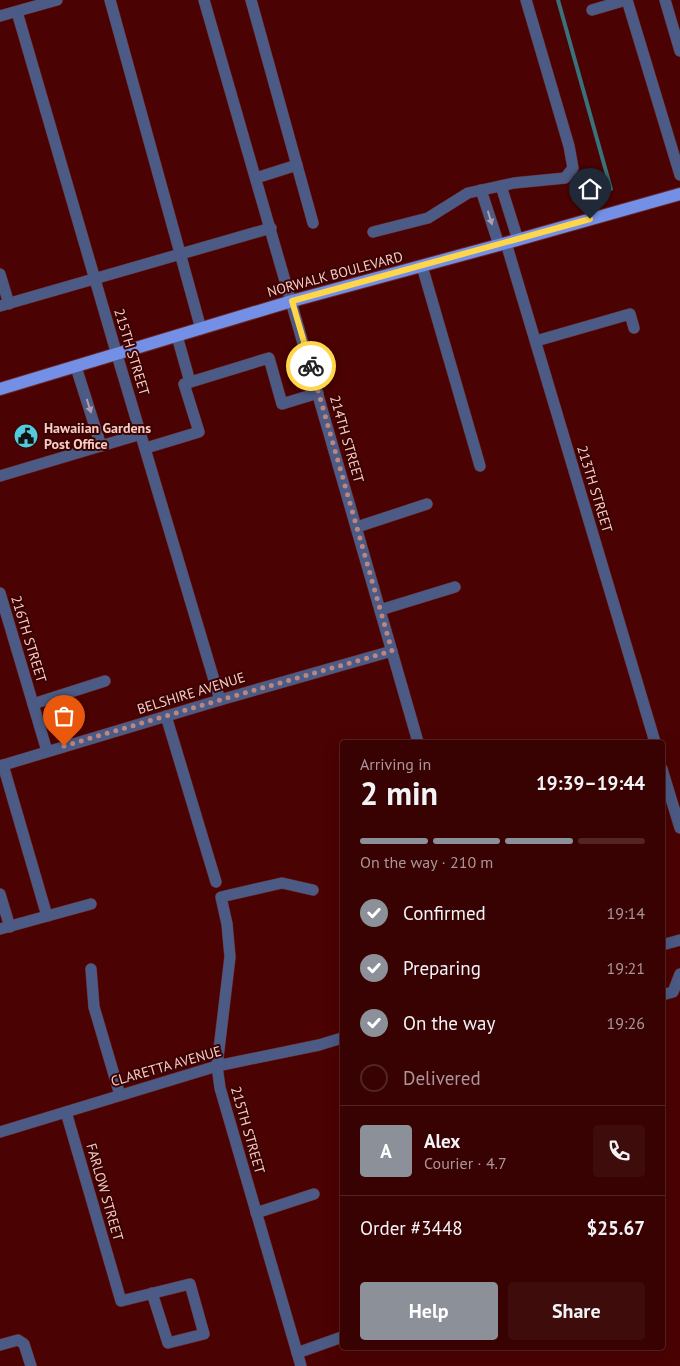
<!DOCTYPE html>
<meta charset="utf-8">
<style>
:root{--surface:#380202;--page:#3f0c0c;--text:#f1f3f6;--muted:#ab9799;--line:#522424;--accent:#8c9099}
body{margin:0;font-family:"PT Sans",sans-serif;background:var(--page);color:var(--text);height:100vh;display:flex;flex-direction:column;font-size:19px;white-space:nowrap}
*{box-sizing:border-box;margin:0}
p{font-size:16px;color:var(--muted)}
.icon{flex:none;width:28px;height:28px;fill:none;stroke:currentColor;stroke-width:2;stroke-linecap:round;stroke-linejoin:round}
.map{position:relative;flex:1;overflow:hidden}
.drawer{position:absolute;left:340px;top:740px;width:325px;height:610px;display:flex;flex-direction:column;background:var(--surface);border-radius:5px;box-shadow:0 5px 20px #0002,0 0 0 1px var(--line)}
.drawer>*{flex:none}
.pin{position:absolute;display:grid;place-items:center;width:42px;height:42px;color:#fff;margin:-51px -21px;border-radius:50% 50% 50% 0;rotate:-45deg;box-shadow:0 0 5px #0007}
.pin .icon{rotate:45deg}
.courier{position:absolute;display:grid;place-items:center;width:50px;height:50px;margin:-25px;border:4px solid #ffd54a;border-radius:50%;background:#fff;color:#222;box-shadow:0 1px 6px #0007}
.head em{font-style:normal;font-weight:800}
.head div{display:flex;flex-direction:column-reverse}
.head{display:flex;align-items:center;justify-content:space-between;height:85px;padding:0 20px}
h1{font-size:32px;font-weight:800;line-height:38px}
.bar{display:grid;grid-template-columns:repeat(4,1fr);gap:8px 5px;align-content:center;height:60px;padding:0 20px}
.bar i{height:6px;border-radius:4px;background:var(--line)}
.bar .active{background:var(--accent)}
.bar p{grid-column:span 4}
.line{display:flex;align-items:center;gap:12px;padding:0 20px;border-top:1px solid var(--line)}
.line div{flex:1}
.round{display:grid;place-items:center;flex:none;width:52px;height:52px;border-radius:5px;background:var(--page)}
ol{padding:0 20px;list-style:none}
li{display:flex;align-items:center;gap:15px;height:55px}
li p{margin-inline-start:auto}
li .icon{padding:5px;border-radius:50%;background:var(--accent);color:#fff;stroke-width:4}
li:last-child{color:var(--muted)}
li i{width:28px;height:28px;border:2px solid var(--line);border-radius:50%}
.action{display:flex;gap:10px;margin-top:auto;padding:10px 20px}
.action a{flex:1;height:58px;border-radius:5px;background:var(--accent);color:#fff;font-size:20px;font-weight:800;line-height:58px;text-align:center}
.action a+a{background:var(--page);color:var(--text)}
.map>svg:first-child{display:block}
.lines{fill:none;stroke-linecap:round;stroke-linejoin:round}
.stream{stroke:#38727a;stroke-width:4}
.minor-casing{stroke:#6a2625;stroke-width:12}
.major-casing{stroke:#6a2625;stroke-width:14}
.minor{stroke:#4c5b85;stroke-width:11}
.major{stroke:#7390e6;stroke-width:12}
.oneway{fill:#b39eab}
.done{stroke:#bb8580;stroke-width:5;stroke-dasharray:0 9}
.route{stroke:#ffd54a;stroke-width:6}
.labels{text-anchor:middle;stroke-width:4;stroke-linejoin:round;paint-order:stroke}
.street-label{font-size:14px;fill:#f8cbc4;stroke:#390303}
.poi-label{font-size:14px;font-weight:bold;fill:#f8cbc4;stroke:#390303;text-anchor:start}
</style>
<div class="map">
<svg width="680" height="1366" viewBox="0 0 680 1366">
<rect width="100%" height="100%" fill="#4b0202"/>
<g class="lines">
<path class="stream" d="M 558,0 L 611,189"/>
<defs>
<g id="minor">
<path d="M 110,0 L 201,329"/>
<path d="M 204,0 L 418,742"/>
<path d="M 251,0 L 313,223"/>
<path d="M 627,0 L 680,175"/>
<path d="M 665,0 L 680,51"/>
<path d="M 592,10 L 626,0"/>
<path d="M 17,12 L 117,355 L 220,700"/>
<path d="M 0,16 L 57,0"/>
<path d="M 256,178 L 297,165"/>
<path d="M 501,186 L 518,240"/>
<path d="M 481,190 L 499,245"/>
<path d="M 373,232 L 428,218 L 468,193 L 514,183 L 565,178 L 573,168 L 569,146 L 526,0"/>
<path d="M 506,243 L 655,742"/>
<path d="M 422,266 L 480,466"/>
<path d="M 0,274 L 9,304"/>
<path d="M 0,306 L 271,228"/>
<path d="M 177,336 L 190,382"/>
<path d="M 536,341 L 630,314 L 634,328"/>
<path d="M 76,367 L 101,446"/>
<path d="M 146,448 L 199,432 L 184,384 L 269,358 L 282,404 L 318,393"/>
<path d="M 0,476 L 141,434"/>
<path d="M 357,527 L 427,504"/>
<path d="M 0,593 L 47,751"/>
<path d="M 380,610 L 455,587"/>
<path d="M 33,704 L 105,681"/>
<path d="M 166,716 L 216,882"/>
<path d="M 3,765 L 47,916"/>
<path d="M 0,766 L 220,700 L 392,651"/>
<path d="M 662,769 L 680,828"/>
<path d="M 0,894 L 10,927"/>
<path d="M 0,929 L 91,904"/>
<path d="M 662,945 L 680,940"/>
<path d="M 91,969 L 94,1007 L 120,1095"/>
<path d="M 662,995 L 673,992 L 680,974"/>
<path d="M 66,1112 L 121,1301 L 190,1284 L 204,1334 L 168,1343 L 152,1293"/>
<path d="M 0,1132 L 217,1066 L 319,1045 L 342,1038"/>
<path d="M 256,1213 L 314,1194"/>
<path d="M 0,1345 L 18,1340 L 24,1344 L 31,1366"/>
<path d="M 297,1353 L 342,1337"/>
<path d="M 301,1366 L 220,1088 L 217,1066 L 230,957 L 227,924 L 221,897 L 282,883 L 313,890"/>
</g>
<path id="major" d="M 0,389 L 292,301 L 506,243 L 680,194"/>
</defs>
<use href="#minor" class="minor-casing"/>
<use href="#major" class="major-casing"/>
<use href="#minor" class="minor"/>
<use href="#major" class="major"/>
</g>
<defs><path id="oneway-solid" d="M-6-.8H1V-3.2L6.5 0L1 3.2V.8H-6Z" transform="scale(1.25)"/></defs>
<g class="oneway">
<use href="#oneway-solid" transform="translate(490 218) rotate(73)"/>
<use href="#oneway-solid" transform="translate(89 406) rotate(72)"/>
</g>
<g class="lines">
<path class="done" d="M 64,746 L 220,700 L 392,651 L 311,366"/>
<path class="route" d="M 311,366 L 292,301 L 590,219"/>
</g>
<defs>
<symbol id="civic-disc" viewBox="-11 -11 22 22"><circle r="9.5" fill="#53cbdc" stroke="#390303"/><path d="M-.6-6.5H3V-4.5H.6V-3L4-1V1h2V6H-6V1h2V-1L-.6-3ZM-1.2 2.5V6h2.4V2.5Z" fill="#111"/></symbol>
</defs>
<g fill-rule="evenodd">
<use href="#civic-disc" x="12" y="422" width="28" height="28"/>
</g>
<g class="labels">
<g class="street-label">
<text transform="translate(335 274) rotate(-15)" y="5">NORWALK BOULEVARD</text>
<text transform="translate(132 352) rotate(73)" y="5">215TH STREET</text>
<text transform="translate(347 439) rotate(74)" y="5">214TH STREET</text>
<text transform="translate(595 489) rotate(73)" y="5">213TH STREET</text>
<text transform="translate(29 639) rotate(73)" y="5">216TH STREET</text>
<text transform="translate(191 693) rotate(-17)" y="5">BELSHIRE AVENUE</text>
<text transform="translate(166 1066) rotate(-16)" y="5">CLARETTA AVENUE</text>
<text transform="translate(248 1130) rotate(74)" y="5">215TH STREET</text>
<text transform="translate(105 1192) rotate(74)" y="5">FARLOW STREET</text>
</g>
<g class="poi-label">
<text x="44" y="433">Hawaiian Gardens<tspan x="44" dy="16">Post Office</tspan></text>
</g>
</g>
</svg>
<div class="pin" style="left:64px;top:746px;background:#ea580c"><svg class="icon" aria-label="bag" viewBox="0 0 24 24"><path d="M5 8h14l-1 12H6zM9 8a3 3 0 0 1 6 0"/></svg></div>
<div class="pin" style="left:590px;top:219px;background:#1f2937"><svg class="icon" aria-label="home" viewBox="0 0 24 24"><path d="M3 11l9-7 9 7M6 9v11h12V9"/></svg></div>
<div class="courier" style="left:311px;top:366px"><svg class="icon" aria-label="bike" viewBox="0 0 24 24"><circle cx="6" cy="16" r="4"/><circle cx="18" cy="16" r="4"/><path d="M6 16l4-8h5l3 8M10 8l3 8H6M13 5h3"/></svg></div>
<section class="drawer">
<div class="head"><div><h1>2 min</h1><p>Arriving in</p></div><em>19:39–19:44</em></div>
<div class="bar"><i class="active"></i><i class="active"></i><i class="active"></i><i></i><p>On the way · 210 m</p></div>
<ol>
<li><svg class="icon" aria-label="check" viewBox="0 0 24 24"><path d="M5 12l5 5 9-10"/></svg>Confirmed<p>19:14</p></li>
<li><svg class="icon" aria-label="check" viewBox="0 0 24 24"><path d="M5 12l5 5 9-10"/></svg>Preparing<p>19:21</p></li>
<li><svg class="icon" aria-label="check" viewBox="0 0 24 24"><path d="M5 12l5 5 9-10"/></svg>On the way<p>19:26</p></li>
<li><i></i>Delivered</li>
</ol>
<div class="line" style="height:90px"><b class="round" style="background:var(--accent);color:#fff">A</b><div><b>Alex</b><p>Courier · 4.7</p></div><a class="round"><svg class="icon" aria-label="phone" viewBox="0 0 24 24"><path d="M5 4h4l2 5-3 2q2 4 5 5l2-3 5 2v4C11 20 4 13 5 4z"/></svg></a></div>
<div class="line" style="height:65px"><div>Order #3448</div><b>$25.67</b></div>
<div class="action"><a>Help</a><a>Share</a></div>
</section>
</div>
